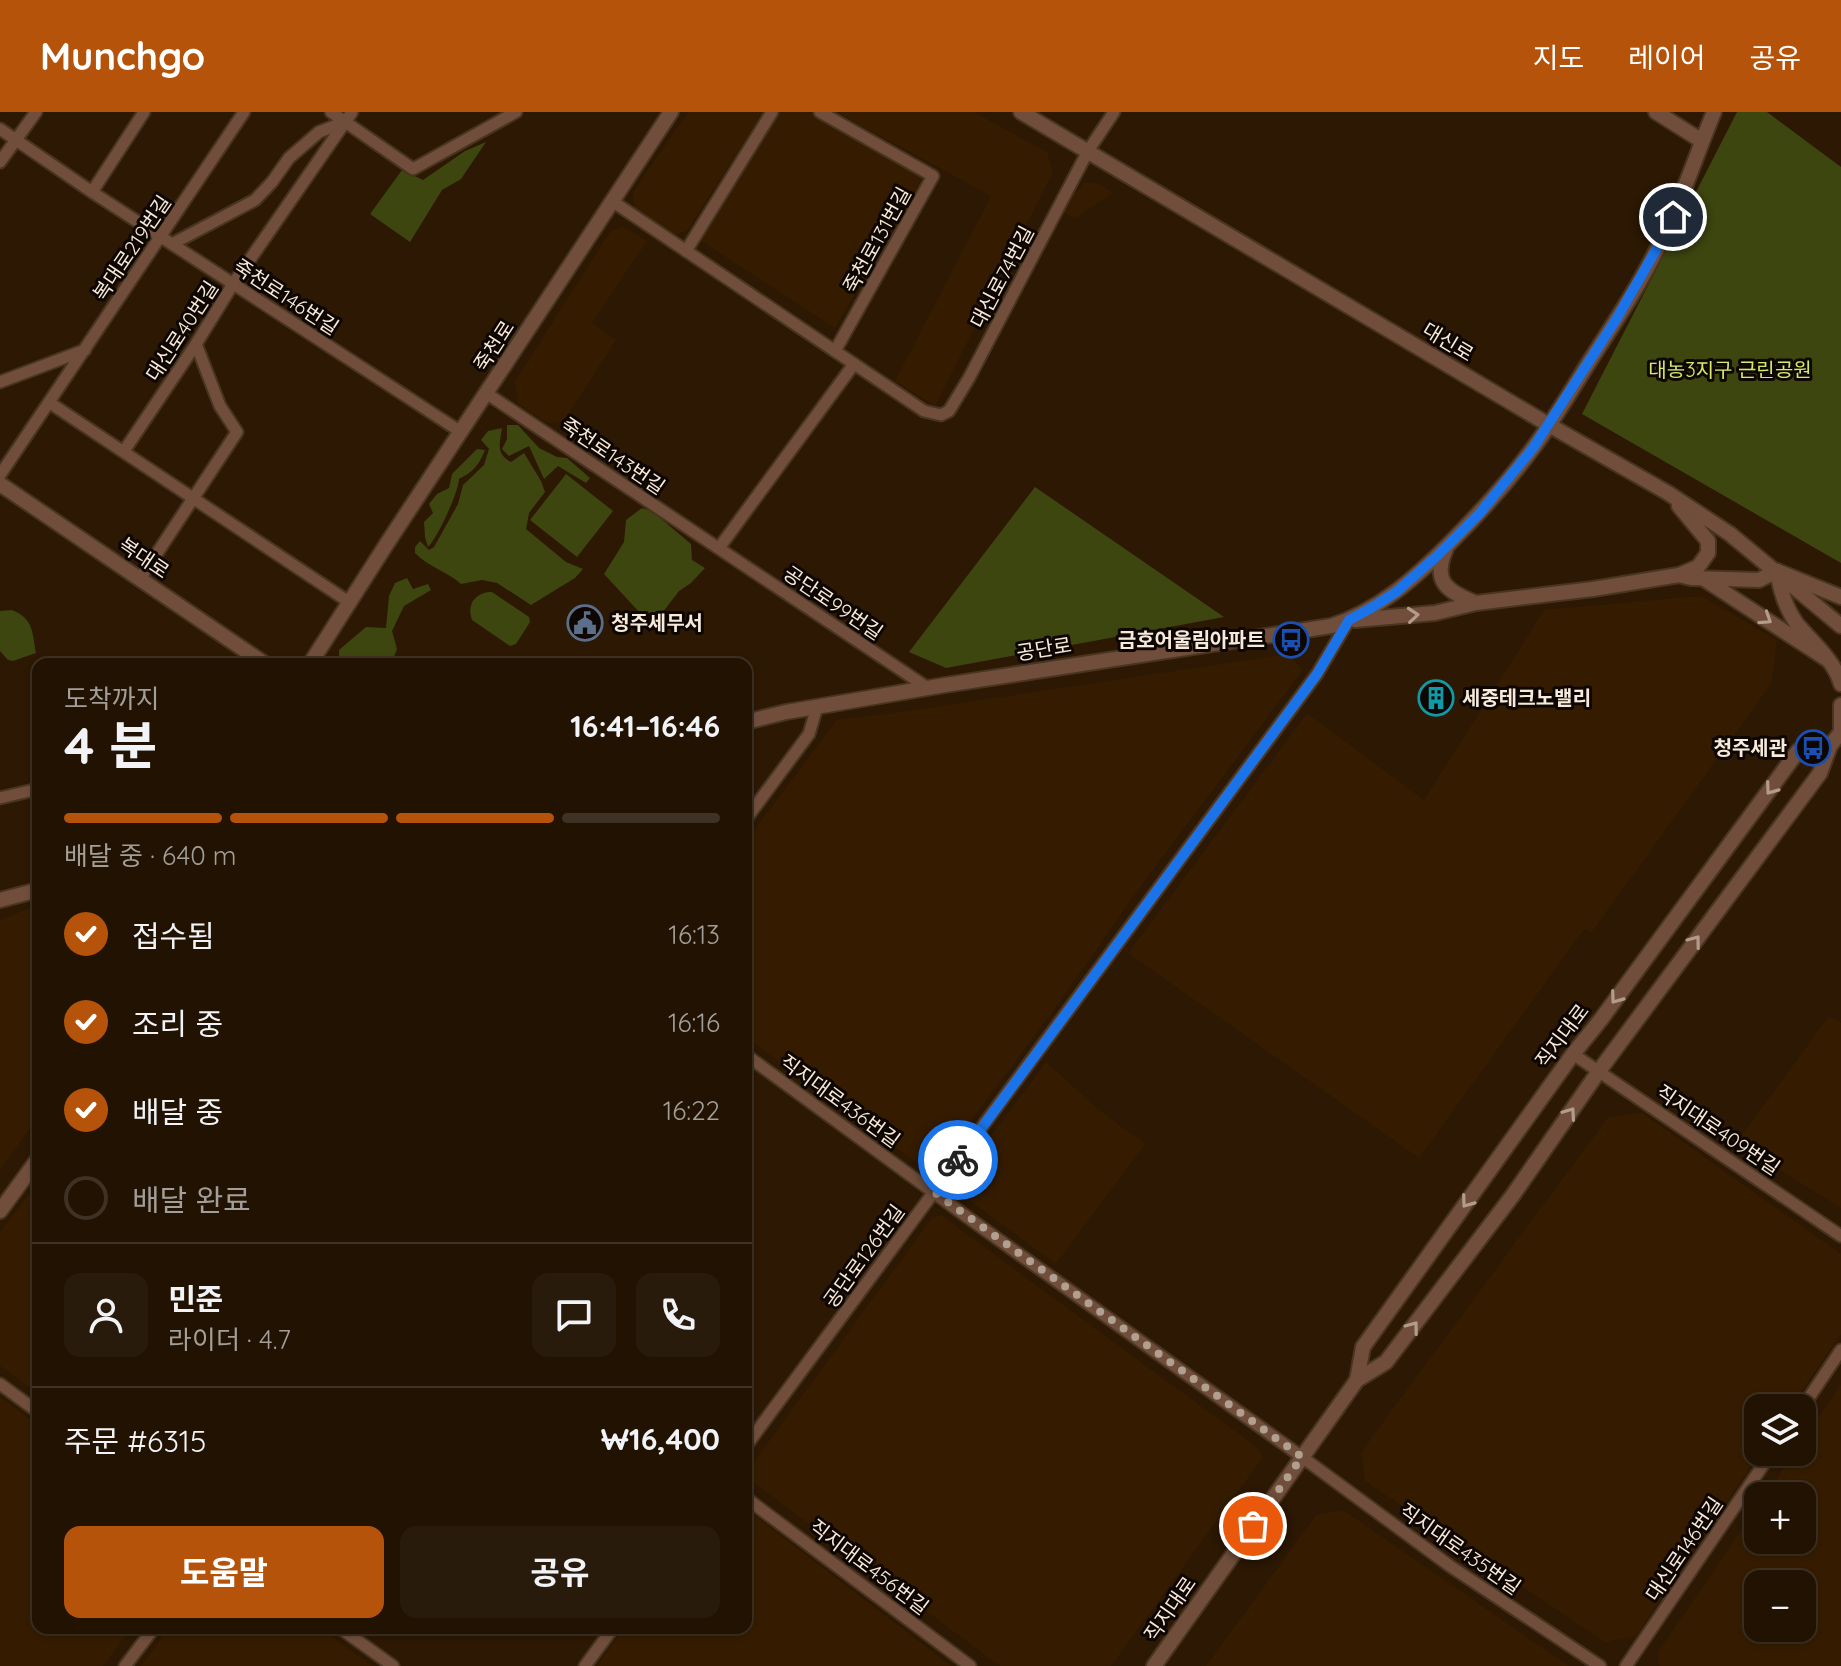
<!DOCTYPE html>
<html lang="ko">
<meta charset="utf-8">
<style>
:root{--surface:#211202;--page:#291b0c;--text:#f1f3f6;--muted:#a29e99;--line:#3e3224;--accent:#b45309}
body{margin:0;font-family:Quicksand,"Noto Sans KR",sans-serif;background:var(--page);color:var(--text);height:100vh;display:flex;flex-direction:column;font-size:30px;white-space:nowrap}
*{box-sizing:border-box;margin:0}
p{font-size:26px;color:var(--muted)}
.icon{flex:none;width:44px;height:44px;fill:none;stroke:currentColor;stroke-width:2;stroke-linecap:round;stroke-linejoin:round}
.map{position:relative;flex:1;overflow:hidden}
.drawer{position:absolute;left:32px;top:546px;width:720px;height:976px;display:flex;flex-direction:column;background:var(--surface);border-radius:16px;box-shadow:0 2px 6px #0004,0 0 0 2px var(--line)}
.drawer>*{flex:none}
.controls{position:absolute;left:1744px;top:1282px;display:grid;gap:16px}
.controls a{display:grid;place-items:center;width:72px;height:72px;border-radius:16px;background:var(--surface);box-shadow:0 2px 6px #0004,0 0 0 2px var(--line);font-size:40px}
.pin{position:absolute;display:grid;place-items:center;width:68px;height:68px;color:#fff;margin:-34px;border:4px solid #fff;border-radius:50%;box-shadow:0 2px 8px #0007}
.courier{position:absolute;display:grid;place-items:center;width:80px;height:80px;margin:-40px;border:6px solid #1a73e8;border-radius:50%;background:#fff;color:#222;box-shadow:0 2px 10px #0007}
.overview em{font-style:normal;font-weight:700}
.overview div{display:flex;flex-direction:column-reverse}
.overview{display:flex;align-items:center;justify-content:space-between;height:136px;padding:0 32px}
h1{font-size:52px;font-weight:700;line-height:60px}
.bar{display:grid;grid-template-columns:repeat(4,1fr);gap:12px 8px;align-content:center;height:96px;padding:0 32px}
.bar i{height:10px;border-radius:6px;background:var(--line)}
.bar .on{background:var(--accent)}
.bar p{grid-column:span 4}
.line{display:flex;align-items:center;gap:20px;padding:0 32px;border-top:2px solid var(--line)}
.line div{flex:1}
.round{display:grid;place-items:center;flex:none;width:84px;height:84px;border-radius:16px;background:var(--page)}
ol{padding:0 32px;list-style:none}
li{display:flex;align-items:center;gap:24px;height:88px}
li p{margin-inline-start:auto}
li .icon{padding:8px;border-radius:50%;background:var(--accent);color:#fff;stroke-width:4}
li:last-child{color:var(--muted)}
li i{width:44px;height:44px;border:4px solid var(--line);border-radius:50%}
.primary-button{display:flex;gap:16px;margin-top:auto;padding:16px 32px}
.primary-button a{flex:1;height:92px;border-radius:16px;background:var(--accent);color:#fff;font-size:32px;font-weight:700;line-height:92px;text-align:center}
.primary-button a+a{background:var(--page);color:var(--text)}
header{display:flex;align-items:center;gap:48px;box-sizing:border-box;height:112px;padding:0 40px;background:var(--accent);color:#fff}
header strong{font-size:38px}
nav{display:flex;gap:44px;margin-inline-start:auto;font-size:28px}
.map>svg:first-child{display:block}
.built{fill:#351c00;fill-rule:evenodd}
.green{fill:#3d460f}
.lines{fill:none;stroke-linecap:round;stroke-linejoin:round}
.minor-casing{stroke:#483521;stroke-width:15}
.tertiary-casing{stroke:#483521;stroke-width:18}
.minor{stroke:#704e3b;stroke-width:11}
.tertiary{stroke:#704e3b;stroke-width:14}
.oneway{stroke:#b49c8c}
.done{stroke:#b0a090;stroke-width:8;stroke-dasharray:0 14.4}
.route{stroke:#1a73e8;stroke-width:10}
.labels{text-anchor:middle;stroke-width:6;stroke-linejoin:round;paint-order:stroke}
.street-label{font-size:20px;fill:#f7e9dc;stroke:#0e0601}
.park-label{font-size:20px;fill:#d3ea6d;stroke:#0e0601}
.poi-label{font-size:20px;font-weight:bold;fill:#f7e9dc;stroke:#0e0601;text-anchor:start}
</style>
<header>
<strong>Munchgo</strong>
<nav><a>지도</a><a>레이어</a><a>공유</a></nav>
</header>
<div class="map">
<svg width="1841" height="1554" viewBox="0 0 1841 1554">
<rect width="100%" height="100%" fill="#2c1803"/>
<g class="built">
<path d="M 688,0 L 763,0 L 687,119 L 674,123 L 635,98 L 633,80 Z"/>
<path d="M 778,0 L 820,0 L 928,56 L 835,216 L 701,129 Z"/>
<path d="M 836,0 L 974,0 L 1047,40 L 1053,60 L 935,294 L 895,269 L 991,84 Z"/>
<path d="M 1085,70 L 1099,72 L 1113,81 L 1075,106 L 1064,101 L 1074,82 Z"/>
<path d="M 624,115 L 647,129 L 592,211 L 616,228 L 564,309 L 546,311 L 518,292 L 515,269 L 610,120 Z"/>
<path d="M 1701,484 L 1777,528 L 1771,572 L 1591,821 L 1584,817 L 1419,1046 L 1128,841 L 1307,601 L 1424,688 L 1544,498 Z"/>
<path d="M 1288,542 L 1303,558 L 1140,775 L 1058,892 L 937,1055 L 928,1059 L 746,925 L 746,729 L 837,608 L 901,600 Z"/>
<path d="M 38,793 L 38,1005 L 0,1058 L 0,808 Z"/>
<path d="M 1829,904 L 1841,911 L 1841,1096 L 1736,1031 Z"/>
<path d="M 1046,950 L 1099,998 L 1145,1032 L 1056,1152 L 958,1080 L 959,1067 Z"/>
<path d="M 1642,1001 L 1841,1142 L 1841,1222 L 1790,1296 L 1758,1296 L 1758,1340 L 1761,1340 L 1636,1524 L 1605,1530 L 1365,1369 L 1361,1340 L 1608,1005 Z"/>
<path d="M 38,1070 L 38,1281 L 0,1254 L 0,1120 Z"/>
<path d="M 941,1103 L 1258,1336 L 1263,1345 L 1111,1554 L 1000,1554 L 753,1370 L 751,1354 L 931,1107 Z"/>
<path d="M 1841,1272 L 1841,1554 L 1660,1554 L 1658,1540 L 1758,1394 L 1758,1428 L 1802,1428 L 1802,1384 L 1765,1384 L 1795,1340 L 1802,1340 L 1802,1329 ZM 1758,1472 L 1802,1472 L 1802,1516 L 1758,1516 Z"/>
<path d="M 0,1285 L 38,1313 L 38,1516 L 131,1516 L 103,1554 L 0,1554 Z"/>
<path d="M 746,1397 L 951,1554 L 597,1554 L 624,1516 L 746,1516 Z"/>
<path d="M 1343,1398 L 1569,1554 L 1206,1554 L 1316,1403 Z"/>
<path d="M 169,1516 L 320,1516 L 372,1554 L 141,1554 Z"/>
</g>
<g class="green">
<path d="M 1737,0 L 1767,0 L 1841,55 L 1841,451 L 1582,302 Z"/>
<path d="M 486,30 L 461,67 L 442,78 L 410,130 L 370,102 L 402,58 L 423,68 L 465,39 Z"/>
<path d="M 507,313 L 518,313 L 539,336 L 557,345 L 567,346 L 590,366 L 586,371 L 558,354 L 544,367 L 529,334 L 509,344 L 502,337 L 507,327 Z"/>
<path d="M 502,316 C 500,332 495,341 511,350 L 524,341 L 541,369 L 545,380 L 529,401 L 526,417 L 566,450 L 583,457 L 575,466 L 531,493 L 497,471 L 482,468 L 461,472 C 447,459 428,455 415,441 L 415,435 L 420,429 L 429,438 L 434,435 L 458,392 L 463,373 L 484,353 L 489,337 L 481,328 L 488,319 Z"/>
<path d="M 477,337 L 485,338 C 479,353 473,360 459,367 C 459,379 437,427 428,435 L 425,425 L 424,410 L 433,401 L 429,392 L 437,382 L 449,376 L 452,362 Z"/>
<path d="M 566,362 L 613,399 L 577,445 L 530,408 Z"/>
<path d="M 1035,375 L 1224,505 L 946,556 L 909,540 Z"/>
<path d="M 642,396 L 652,399 L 691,432 L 692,448 L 705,456 L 691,471 L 679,479 L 663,500 L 641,502 L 604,462 L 624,430 L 626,408 Z"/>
<path d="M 407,466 L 413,477 L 428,472 L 431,478 L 404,494 L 392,519 L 397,537 L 391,552 L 339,552 L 339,538 L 366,515 L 386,516 L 389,484 L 395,471 Z"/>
<path d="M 488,480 L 492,480 L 529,505 L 530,510 L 516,532 L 510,534 L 472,508 C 467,494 473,483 488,480 Z"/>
<path d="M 12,498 C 34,507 32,520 36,541 L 13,549 L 8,548 L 0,539 L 0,499 Z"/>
</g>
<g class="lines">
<defs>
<g id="minor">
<path d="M 331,0 L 413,57 L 516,0"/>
<path d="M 820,0 L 933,64 L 835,239"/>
<path d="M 0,17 L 92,80 L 461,320"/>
<path d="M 0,50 L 36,0"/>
<path d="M 92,80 L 144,0"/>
<path d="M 612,89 L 924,299 L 941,303 L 949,299 L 969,266 L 1088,39 L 1114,0"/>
<path d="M 172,132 L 255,88 L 272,70 L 289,46 L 319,20 L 345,10 L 345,9"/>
<path d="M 686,139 L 772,0"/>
<path d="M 0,270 L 85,238"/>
<path d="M 486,281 L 928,576"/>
<path d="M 50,291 L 349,490"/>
<path d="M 124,339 L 196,232 L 233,172 L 352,0"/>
<path d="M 0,363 L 244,0"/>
<path d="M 719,436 L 854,252"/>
<path d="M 140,467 L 237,320 L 220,294 L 196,232"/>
<path d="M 0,686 L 38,677"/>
<path d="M 746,707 L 809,622 L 817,595"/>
<path d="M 1573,942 L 1841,1124"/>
<path d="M 746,943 L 970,1107 L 1302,1345 L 1450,1454 L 1600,1554"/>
<path d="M 0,1272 L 38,1300"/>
<path d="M 1802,1296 L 1841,1238"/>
<path d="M 746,1334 L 1317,562 L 1349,508"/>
<path d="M 746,1386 L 970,1554"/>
<path d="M 340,1516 L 393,1554"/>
<path d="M 125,1554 L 154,1516"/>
<path d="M 585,1554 L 613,1516"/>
<path d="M 1626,1554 L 1772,1340"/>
</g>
<g id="tertiary">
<path d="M 1021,0 L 1549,313 L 1668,381 L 1730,422 L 1841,514"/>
<path d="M 1656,0 L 1702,29"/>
<path d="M 0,372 L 265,552"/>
<path d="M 1446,437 C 1432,469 1446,479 1476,491"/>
<path d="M 1777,459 C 1780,477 1786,497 1797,512 C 1813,531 1834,548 1841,572"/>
<path d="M 1679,463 L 1691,466 L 1759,468 L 1777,459 L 1841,485"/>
<path d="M 1704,467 L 1828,548"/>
<path d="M 1355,508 L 1435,501 L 1476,491 L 1593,477 L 1679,463 L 1698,455 L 1708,441 L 1708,429 L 1679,394"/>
<path d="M 310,552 L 386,433 L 671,0"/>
<path d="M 746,610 L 786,600 L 945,573 L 1331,514 C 1378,499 1415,466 1449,432 C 1479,402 1508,370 1533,336 C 1555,307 1573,275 1593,244 C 1617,207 1642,169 1661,129 C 1682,88 1696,43 1714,0"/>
<path d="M 1841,620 L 1841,593"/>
<path d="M 0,788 L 38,778"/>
<path d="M 0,1099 L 38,1047"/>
<path d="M 1357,1268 L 1363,1235 L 1573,942 L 1602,906 L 1798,639 L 1830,634"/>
<path d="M 1154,1554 L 1357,1268 L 1386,1250 L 1513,1083 L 1599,959 L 1820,661 L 1830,634 L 1841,620"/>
</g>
</defs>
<use href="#minor" class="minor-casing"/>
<use href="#tertiary" class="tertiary-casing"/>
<use href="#minor" class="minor"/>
<use href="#tertiary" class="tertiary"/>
</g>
<defs><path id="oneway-chevron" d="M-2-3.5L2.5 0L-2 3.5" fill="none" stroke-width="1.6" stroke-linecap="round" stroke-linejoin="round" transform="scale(2)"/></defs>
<g class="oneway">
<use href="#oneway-chevron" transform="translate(1413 503) rotate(-5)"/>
<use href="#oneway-chevron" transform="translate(1766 507) rotate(33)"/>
<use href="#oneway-chevron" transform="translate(1771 677) rotate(126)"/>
<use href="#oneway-chevron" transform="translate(1695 829) rotate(-53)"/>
<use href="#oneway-chevron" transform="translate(1616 886) rotate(126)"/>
<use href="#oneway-chevron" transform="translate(1570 1001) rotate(-55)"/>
<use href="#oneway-chevron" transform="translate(1467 1090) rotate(126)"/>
<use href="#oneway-chevron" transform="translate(1413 1215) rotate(-53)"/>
</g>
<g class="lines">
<path class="done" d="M 958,1048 L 934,1080 L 1302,1345 L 1253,1414"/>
<path class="route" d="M 958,1048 L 1317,562 L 1349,508 L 1371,496 L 1396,480 L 1438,443 L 1479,402 L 1533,336 L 1617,206 L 1660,131 L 1673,105"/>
</g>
<defs>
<symbol id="civic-ring" viewBox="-11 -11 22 22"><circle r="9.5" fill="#0e0601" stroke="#5c6f8a" stroke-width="1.5"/><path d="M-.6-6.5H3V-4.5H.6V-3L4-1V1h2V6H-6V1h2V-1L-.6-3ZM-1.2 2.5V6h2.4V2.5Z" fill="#5c6f8a"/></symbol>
<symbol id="bus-ring" viewBox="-11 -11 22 22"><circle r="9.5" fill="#0e0601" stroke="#1a4fb4" stroke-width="1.5"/><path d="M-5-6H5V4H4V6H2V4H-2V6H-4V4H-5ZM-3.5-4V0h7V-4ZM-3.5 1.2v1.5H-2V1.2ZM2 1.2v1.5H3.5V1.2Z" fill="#1a4fb4"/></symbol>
<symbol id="building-ring" viewBox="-11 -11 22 22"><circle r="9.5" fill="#0e0601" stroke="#0f9aa8" stroke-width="1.5"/><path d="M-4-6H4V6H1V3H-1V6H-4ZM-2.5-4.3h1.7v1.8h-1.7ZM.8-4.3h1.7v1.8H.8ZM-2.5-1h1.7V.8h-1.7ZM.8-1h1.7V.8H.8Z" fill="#0f9aa8"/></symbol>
</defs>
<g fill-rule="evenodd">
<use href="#civic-ring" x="565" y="491" width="40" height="40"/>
<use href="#bus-ring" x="1271" y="508" width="40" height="40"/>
<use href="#building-ring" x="1416" y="566" width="40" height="40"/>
<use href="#bus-ring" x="1793" y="616" width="40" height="40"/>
</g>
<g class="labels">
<g class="street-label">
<text transform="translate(877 128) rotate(-61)" y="7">죽천로131번길</text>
<text transform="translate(132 136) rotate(-56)" y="7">복대로219번길</text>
<text transform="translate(1002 165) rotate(-62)" y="7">대신로74번길</text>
<text transform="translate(286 185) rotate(33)" y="7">죽천로146번길</text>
<text transform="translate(182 219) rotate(-57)" y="7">대신로40번길</text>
<text transform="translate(1448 230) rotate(31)" y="7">대신로</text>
<text transform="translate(494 234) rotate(-57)" y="7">죽천로</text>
<text transform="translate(613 344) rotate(34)" y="7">죽천로143번길</text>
<text transform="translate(144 446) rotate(34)" y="7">복대로</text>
<text transform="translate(833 491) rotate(34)" y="7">공단로99번길</text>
<text transform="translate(1044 537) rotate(-9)" y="7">공단로</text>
<text transform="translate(1562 924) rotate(-53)" y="7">직지대로</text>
<text transform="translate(840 989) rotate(36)" y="7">직지대로436번길</text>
<text transform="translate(1718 1018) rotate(34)" y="7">직지대로409번길</text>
<text transform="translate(864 1144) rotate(-54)" y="7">공단로126번길</text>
<text transform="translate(1460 1437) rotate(35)" y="7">직지대로435번길</text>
<text transform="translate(1684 1437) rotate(-56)" y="7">대신로146번길</text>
<text transform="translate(869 1455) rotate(37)" y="7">직지대로456번길</text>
<text transform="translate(1170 1497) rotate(-55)" y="7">직지대로</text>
</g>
<g class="park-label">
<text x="1730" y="265">대농3지구 근린공원</text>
</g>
<g class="poi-label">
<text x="611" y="518">청주세무서</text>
<text x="1265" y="535" text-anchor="end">금호어울림아파트</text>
<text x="1462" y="593">세중테크노밸리</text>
<text x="1787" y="643" text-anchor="end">청주세관</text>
</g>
</g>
</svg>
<div class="controls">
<a><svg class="icon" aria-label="layers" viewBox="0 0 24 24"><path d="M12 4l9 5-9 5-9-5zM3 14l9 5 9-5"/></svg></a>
<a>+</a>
<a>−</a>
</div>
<div class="pin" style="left:1253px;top:1414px;background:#ea580c"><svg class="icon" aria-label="bag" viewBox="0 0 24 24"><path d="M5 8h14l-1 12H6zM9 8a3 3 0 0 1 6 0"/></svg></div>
<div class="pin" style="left:1673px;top:105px;background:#1f2937"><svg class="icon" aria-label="home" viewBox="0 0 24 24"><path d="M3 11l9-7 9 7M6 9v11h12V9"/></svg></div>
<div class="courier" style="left:958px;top:1048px"><svg class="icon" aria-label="bike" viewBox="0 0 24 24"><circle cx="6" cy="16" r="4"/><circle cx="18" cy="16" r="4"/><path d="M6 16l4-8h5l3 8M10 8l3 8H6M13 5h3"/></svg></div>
<section class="drawer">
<div class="overview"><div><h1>4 분</h1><p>도착까지</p></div><em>16:41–16:46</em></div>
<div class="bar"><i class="on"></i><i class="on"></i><i class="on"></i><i></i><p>배달 중 · 640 m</p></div>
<ol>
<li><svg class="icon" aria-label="check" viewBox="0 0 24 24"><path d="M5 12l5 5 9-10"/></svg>접수됨<p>16:13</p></li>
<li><svg class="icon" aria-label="check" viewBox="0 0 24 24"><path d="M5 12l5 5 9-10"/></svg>조리 중<p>16:16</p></li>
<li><svg class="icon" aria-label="check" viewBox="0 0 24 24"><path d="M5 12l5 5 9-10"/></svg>배달 중<p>16:22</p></li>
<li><i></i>배달 완료</li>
</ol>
<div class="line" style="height:144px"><a class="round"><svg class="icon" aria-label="person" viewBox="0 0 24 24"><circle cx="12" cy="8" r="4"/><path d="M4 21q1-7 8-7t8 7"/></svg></a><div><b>민준</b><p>라이더 · 4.7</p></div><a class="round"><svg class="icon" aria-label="chat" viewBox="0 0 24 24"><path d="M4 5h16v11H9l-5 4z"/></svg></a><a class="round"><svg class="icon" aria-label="phone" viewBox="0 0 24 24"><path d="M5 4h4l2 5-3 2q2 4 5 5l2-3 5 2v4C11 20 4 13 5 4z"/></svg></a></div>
<div class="line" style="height:104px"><div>주문 #6315</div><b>₩16,400</b></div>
<div class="primary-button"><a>도움말</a><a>공유</a></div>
</section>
</div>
